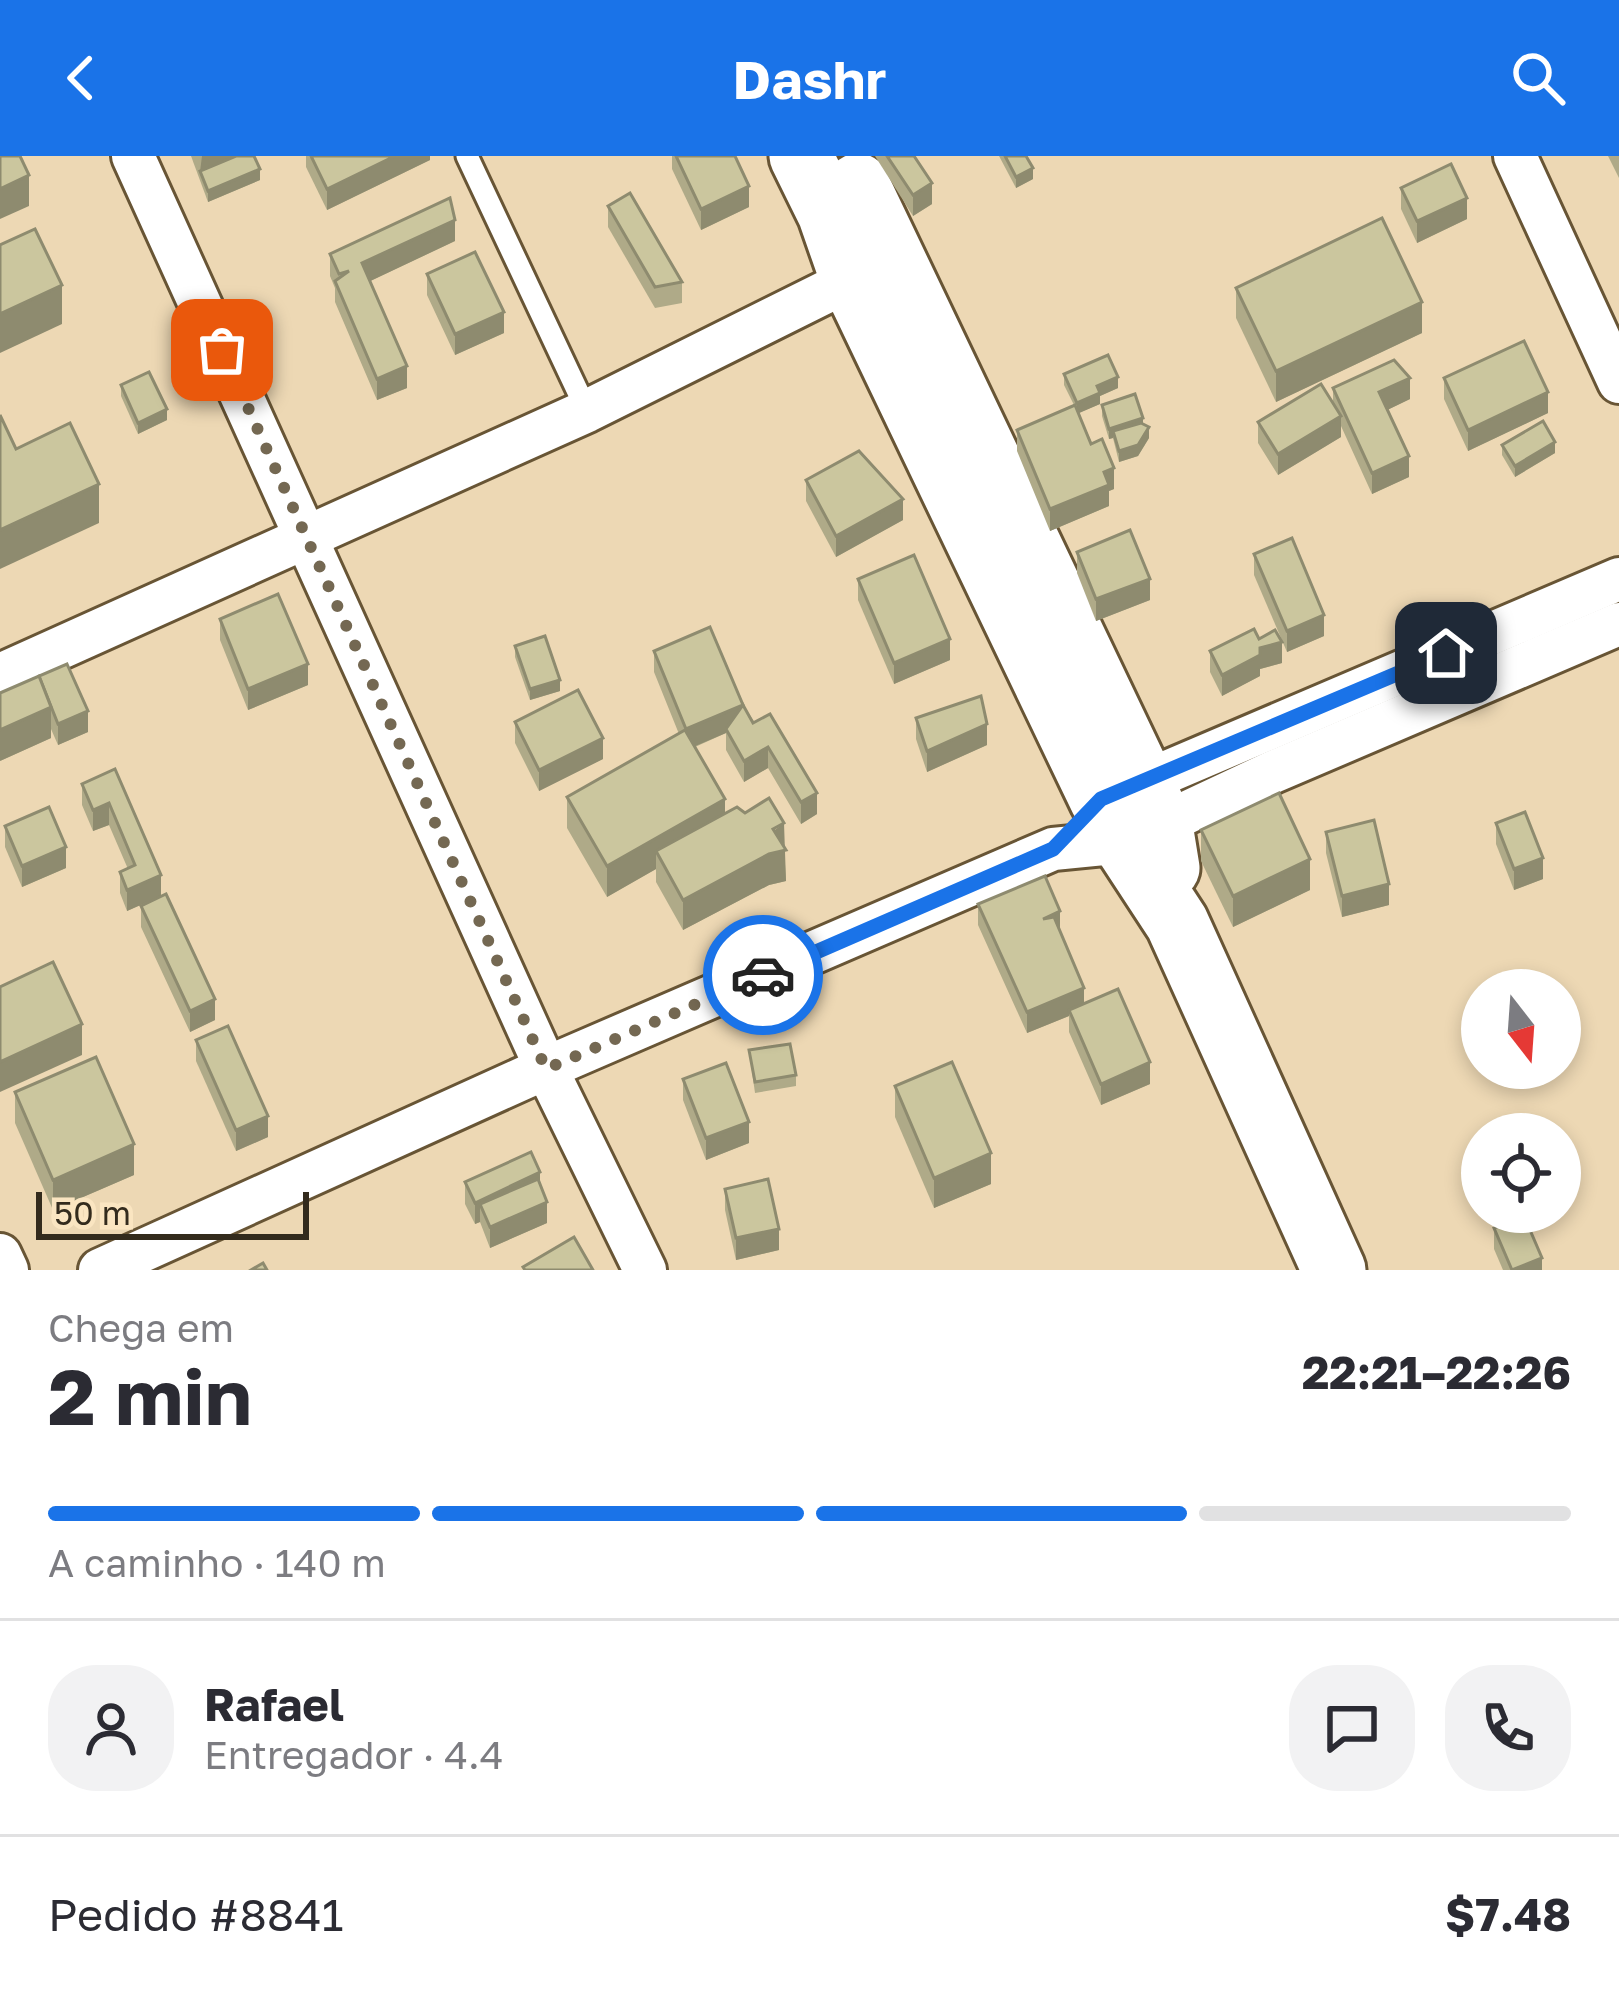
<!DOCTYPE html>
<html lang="pt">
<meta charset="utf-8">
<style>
:root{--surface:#fff;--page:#f2f2f3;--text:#2b2b33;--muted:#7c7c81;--line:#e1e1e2;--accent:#1a73e8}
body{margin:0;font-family:"Golos Text",sans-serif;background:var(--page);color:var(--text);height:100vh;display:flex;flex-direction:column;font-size:45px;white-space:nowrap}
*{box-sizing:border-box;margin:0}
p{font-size:39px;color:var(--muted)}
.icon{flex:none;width:66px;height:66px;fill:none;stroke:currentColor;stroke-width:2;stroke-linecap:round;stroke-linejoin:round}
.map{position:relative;height:1114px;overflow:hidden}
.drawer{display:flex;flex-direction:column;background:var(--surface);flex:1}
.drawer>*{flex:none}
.needle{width:78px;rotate:163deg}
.fabs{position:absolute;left:1461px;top:813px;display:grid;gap:24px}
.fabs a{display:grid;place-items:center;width:120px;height:120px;border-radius:50%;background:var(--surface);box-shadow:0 6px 18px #0003;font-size:60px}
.scale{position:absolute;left:36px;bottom:30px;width:273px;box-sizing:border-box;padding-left:12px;border:6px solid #332b1d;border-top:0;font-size:33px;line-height:42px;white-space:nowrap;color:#332b1d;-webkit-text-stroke:9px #fae5c1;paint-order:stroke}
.pin{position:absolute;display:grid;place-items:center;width:102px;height:102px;color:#fff;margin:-51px;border-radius:24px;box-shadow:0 6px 18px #0006}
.courier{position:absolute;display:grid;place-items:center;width:120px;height:120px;margin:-60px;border:9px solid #1a73e8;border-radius:50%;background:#fff;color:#222;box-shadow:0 3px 15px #0007}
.headline em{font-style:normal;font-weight:700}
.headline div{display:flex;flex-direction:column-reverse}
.headline{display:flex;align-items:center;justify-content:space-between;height:204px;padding:0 48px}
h1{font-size:78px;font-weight:700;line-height:90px}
.bar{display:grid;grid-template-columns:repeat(4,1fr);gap:18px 12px;align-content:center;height:144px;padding:0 48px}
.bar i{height:15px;border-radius:9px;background:var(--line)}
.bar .active{background:var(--accent)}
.bar p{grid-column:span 4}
.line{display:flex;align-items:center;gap:30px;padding:0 48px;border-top:3px solid var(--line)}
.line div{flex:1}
.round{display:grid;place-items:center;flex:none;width:126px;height:126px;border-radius:48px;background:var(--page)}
header{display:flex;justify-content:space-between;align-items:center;height:156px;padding:0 48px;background:var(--accent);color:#fff;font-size:54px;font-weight:700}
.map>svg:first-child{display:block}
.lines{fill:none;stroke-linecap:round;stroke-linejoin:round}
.lane-casing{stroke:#685535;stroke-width:27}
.street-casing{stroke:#685535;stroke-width:48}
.secondary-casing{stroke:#685535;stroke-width:69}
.lane{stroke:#fff;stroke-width:21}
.street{stroke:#fff;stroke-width:42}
.secondary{stroke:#fff;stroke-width:63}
.wall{fill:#afaa88}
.shaded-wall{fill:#8e8b6f}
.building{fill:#cbc69e;stroke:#8e8b6f;stroke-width:3}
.done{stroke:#746852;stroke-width:12;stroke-dasharray:0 21.6}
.route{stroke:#1a73e8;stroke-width:15}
</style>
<header><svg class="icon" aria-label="back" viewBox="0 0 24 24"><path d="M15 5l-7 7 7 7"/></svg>Dashr<svg class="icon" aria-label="search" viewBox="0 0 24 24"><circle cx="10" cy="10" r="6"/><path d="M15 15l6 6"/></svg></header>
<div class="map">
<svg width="1619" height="1114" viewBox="0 0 1619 1114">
<rect width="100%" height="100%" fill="#edd8b4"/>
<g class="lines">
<defs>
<path id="lane" d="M 467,0 L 587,255"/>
<g id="street">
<path d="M 133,0 L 546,912 L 645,1114"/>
<path d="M 1515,0 L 1619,226"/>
<path d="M 0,519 L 587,255 L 852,123 L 872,108"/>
<path d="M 1118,637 L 1619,423"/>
<path d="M 0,1099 L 7,1114"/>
<path d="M 100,1114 L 546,912 L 1053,693 L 1124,686 L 1273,616 L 1619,468"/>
</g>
<g id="secondary">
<path d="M 801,0 L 829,57 L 852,123 L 1101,643 L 1124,686 L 1177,767 L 1334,1114"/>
<path d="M 858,29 L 1143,627 L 1161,669 L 1168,712"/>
</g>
</defs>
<use href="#lane" class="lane-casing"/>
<use href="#street" class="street-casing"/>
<use href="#secondary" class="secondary-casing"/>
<use href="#lane" class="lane"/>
<use href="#street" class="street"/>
<use href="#secondary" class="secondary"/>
</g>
<g class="wall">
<path d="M 191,0 L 254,0 L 260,24 L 208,46 Z"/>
<path d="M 306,0 L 430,0 L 430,4 L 327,54 L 306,11 Z"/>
<path d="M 672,0 L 735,0 L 749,51 L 701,74 L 672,13 Z"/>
<path d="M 875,0 L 914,0 L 932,48 L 913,60 Z"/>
<path d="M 999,0 L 1026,0 L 1033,23 L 1016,32 Z"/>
<path d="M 1608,0 L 1619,0 L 1619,22 Z"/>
<path d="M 1401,32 L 1467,63 L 1417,87 L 1401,53 Z"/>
<path d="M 608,50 L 682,126 L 682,147 L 655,152 L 608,71 Z"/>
<path d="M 455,85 L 370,125 L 407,232 L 377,244 L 335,146 L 335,132 L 330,120 L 330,98 Z"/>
<path d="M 427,118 L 504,177 L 455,199 L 427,139 Z"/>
<path d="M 1236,132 L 1422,177 L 1276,246 L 1236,162 Z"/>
<path d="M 1064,218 L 1118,232 L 1100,240 L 1100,248 L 1078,257 L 1114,333 L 1109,335 L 1109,350 L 1050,375 L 1017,295 L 1017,274 L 1074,249 L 1064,229 Z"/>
<path d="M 1444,222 L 1548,257 L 1468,295 L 1444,243 Z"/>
<path d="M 121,229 L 167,264 L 138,278 L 121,240 Z"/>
<path d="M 1333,232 L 1410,243 L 1387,254 L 1409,321 L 1372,338 L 1341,270 L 1341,281 L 1278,319 L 1258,287 L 1258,266 L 1333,247 Z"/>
<path d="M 1102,249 L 1143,268 L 1149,282 L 1138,300 L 1119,306 L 1113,282 L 1109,283 L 1102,260 Z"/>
<path d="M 1502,289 L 1555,297 L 1515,321 L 1502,299 Z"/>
<path d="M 806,324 L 903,364 L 836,401 L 806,345 Z"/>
<path d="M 1077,396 L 1150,444 L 1096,465 L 1077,417 Z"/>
<path d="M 1254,398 L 1324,480 L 1287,496 L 1254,419 Z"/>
<path d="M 858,423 L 950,504 L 894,528 L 858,444 Z"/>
<path d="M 220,463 L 308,529 L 248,554 L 220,484 Z"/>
<path d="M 1259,483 L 1282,507 L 1260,513 L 1260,520 L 1222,540 L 1210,516 L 1210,495 Z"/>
<path d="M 515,490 L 560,535 L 530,544 L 515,501 Z"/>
<path d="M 654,495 L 743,549 L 817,658 L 801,668 L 768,612 L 744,626 L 726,594 L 726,577 L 695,591 L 725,658 L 784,691 L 786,725 L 769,729 L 683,774 L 656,726 L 656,713 L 607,741 L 567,672 L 567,641 L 679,578 L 654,516 Z"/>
<path d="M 67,508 L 88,576 L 58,589 L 51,573 L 51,582 L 0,605 Z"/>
<path d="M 916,562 L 987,589 L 927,616 L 916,583 Z"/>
<path d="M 515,566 L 603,603 L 539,635 L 515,587 Z"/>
<path d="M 115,613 L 161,740 L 215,864 L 190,876 L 141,771 L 141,750 L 158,741 L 127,755 L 120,737 L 120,716 L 128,713 L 109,669 L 93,675 L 82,649 L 82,628 Z"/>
<path d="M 1496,667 L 1543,723 L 1514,734 L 1496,688 Z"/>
<path d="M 5,670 L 66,712 L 22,731 L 5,691 Z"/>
<path d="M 1201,674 L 1310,734 L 1233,771 L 1201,705 Z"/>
<path d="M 1326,676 L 1389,749 L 1342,761 L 1326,697 Z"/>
<path d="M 978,748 L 1060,775 L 1084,848 L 1150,928 L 1101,949 L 1069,876 L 1069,860 L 1027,877 L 978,769 Z"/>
<path d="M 196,884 L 268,981 L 236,995 L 196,905 Z"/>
<path d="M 749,894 L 796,919 L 796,930 L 755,937 Z"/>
<path d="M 683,923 L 749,987 L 706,1004 L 683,944 Z"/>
<path d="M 895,930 L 991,1028 L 934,1052 L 895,961 Z"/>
<path d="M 15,936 L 134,1019 L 53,1054 L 15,967 Z"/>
<path d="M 465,1026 L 540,1029 L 547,1067 L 490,1092 L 480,1066 L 475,1068 L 465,1048 Z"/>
<path d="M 725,1033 L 779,1094 L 736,1104 L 725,1054 Z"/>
<path d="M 1494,1072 L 1542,1114 L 1503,1114 L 1494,1093 Z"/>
</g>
<g class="shaded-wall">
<path d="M 202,0 L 249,0 L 200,16 Z"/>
<path d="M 395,0 L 430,0 L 430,4 L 327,54 L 327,33 Z"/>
<path d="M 1033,12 L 1033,23 L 1016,32 L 1016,21 Z"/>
<path d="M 260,13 L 260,24 L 208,46 L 208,35 Z"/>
<path d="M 29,19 L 29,50 L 0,63 L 0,33 Z"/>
<path d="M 932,27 L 932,48 L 913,60 L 913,39 Z"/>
<path d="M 749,30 L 749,51 L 701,74 L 701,53 Z"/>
<path d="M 1467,42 L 1467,63 L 1417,87 L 1417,65 Z"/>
<path d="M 455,64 L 455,85 L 362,129 L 362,107 Z"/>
<path d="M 62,129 L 62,168 L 0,197 L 0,158 Z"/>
<path d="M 1422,146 L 1422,177 L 1276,246 L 1276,215 Z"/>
<path d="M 504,156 L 504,177 L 455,199 L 455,178 Z"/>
<path d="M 407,210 L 407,232 L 377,244 L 377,223 Z"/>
<path d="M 1118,221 L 1118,232 L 1100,240 L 1100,248 L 1077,258 L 1077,247 L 1097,230 Z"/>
<path d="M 1410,222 L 1410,243 L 1379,258 L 1379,236 Z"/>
<path d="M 1548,236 L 1548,257 L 1468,295 L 1468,274 Z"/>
<path d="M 167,253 L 167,264 L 138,278 L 138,267 Z"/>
<path d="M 1341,260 L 1341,281 L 1278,319 L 1278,298 Z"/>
<path d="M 1143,262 L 1143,273 L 1113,275 L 1113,282 L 1109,283 L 1109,273 Z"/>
<path d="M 1149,271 L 1149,282 L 1138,300 L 1119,306 L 1119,295 Z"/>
<path d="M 1555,286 L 1555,297 L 1515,321 L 1515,310 Z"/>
<path d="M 1409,300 L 1409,321 L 1372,338 L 1372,317 Z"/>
<path d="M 1114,312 L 1114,333 L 1109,335 L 1109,350 L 1050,375 L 1050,353 L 1104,316 Z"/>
<path d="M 99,328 L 99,367 L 0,413 L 0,374 Z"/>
<path d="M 903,343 L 903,364 L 836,401 L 836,380 Z"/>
<path d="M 1150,423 L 1150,444 L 1096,465 L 1096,443 Z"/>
<path d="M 1324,459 L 1324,480 L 1287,496 L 1287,475 Z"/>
<path d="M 950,483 L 950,504 L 894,528 L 894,507 Z"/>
<path d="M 1282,486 L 1282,507 L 1260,513 L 1260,520 L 1222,540 L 1222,519 L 1260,492 Z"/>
<path d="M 308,508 L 308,529 L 248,554 L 248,533 Z"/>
<path d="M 560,524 L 560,535 L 530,544 L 530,533 Z"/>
<path d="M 743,549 L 726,573 L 726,577 L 686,594 L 686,573 Z"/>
<path d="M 51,551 L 51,582 L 0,605 L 0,574 Z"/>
<path d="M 88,555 L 88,576 L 58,589 L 58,568 Z"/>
<path d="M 987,568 L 987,589 L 927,616 L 927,595 Z"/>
<path d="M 603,582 L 603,603 L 539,635 L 539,614 Z"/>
<path d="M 768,591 L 768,612 L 744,626 L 744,605 Z"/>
<path d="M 817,637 L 817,658 L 801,668 L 801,646 Z"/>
<path d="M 725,643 L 725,674 L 656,695 L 656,713 L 607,741 L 607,710 Z"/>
<path d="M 109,647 L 109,669 L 93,675 L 93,654 Z"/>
<path d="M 784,667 L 786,725 L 769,729 L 683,774 L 683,744 Z"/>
<path d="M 66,691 L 66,712 L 22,731 L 22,710 Z"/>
<path d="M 1543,702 L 1543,723 L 1514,734 L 1514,713 Z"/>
<path d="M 1310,703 L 1310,734 L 1233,771 L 1233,740 Z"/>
<path d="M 161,719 L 161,740 L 127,755 L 127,734 Z"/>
<path d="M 1389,728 L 1389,749 L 1342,761 L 1342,740 Z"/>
<path d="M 1060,755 L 1060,776 L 1043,763 Z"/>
<path d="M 1084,832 L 1084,853 L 1069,854 L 1069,860 L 1027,877 L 1027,856 Z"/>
<path d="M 215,843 L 215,864 L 190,876 L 190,855 Z"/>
<path d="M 82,868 L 82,899 L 0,936 L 0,906 Z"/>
<path d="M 1150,906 L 1150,928 L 1101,949 L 1101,928 Z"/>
<path d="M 268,960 L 268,981 L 236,995 L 236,974 Z"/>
<path d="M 749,966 L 749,987 L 706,1004 L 706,982 Z"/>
<path d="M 134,988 L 134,1019 L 53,1054 L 53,1024 Z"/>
<path d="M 991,997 L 991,1028 L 934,1052 L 934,1022 Z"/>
<path d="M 540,1016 L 540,1037 L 480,1048 L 480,1066 L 475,1068 L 475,1047 Z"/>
<path d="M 547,1046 L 547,1067 L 490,1092 L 490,1071 Z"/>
<path d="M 779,1073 L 779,1094 L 736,1104 L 736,1082 Z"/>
<path d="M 1542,1102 L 1542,1114 L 1514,1114 Z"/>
</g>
<g class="building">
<path d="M 0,0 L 20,0 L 29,19 L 0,33 Z"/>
<path d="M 236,0 L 254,0 L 260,13 L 208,35 L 200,15 Z"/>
<path d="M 311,0 L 395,0 L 327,33 Z"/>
<path d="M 676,0 L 735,0 L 749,30 L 701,53 Z"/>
<path d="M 887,0 L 914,0 L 932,27 L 913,39 Z"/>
<path d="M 1005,0 L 1026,0 L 1033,12 L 1016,21 Z"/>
<path d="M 1451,8 L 1467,42 L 1417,65 L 1401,32 Z"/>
<path d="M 630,37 L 682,126 L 655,131 L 608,50 Z"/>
<path d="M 450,42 L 455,64 L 362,107 L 407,210 L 377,223 L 335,125 L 349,115 L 339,118 L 330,98 Z"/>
<path d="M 1382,62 L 1422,146 L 1276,215 L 1236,132 Z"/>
<path d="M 35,73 L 62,129 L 0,158 L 0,89 Z"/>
<path d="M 475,96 L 504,156 L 455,178 L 427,118 Z"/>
<path d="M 1524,185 L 1548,236 L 1468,274 L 1444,222 Z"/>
<path d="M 1108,199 L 1118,221 L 1097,230 L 1100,237 L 1077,247 L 1064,218 Z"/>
<path d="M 1394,204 L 1410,222 L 1379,236 L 1409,300 L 1372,317 L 1333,232 Z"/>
<path d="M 149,216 L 167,253 L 138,267 L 121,229 Z"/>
<path d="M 1321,228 L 1341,260 L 1278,298 L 1258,266 Z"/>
<path d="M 1135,238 L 1143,262 L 1109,273 L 1102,249 Z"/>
<path d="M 1075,249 L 1091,288 L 1102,283 L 1114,312 L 1104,316 L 1109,329 L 1050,353 L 1017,274 Z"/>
<path d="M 0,259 L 16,293 L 70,267 L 99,328 L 0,374 Z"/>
<path d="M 1543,265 L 1555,286 L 1515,310 L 1502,289 Z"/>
<path d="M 1141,267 L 1149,271 L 1138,289 L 1119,295 L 1113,275 Z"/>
<path d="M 859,295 L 903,343 L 836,380 L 806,324 Z"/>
<path d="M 1130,374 L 1150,423 L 1096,443 L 1077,396 Z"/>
<path d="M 1292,382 L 1324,459 L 1287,475 L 1254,398 Z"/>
<path d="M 914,399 L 950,483 L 894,507 L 858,423 Z"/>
<path d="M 278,438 L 308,508 L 248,533 L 220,463 Z"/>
<path d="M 710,471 L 743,549 L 686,573 L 654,495 Z"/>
<path d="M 1254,473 L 1259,483 L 1275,474 L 1282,486 L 1260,492 L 1260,499 L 1222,519 L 1210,495 Z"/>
<path d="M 545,480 L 560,524 L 530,533 L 515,490 Z"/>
<path d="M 67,508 L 88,555 L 58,568 L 39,520 Z"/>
<path d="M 39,520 L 51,551 L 0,574 L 0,537 Z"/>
<path d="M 578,534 L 603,582 L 539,614 L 515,566 Z"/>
<path d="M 981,540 L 987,568 L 927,595 L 916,562 Z"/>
<path d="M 743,549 L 753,567 L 770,558 L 817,637 L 801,646 L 768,591 L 744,605 L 726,573 Z"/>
<path d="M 685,574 L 725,643 L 607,710 L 567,641 Z"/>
<path d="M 115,613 L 161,719 L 127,734 L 120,716 L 135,709 L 109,647 L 93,654 L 82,628 Z"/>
<path d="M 1279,637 L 1310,703 L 1233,740 L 1201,674 Z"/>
<path d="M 769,642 L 784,667 L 773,673 L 786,694 L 769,698 L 683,744 L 656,695 L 737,651 L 745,657 Z"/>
<path d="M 49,651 L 66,691 L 22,710 L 5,670 Z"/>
<path d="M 1525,656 L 1543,702 L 1514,713 L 1496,667 Z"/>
<path d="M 1374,664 L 1389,728 L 1342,740 L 1326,676 Z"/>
<path d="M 1045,720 L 1060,755 L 1043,763 L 1054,761 L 1084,832 L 1027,856 L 978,748 Z"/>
<path d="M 166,738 L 215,843 L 190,855 L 141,750 Z"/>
<path d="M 53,806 L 82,868 L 0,906 L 0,831 Z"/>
<path d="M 1118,833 L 1150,906 L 1101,928 L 1069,854 Z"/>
<path d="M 228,870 L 268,960 L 236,974 L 196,884 Z"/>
<path d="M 790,888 L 796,919 L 755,926 L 749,894 Z"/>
<path d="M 96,901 L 134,988 L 53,1024 L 15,936 Z"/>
<path d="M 952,906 L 991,997 L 934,1022 L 895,930 Z"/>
<path d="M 726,907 L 749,966 L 706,982 L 683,923 Z"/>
<path d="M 531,996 L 540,1016 L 475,1047 L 465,1026 Z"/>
<path d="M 538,1023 L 547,1046 L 490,1071 L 480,1048 Z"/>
<path d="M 768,1023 L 779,1073 L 736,1082 L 725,1033 Z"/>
<path d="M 1524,1060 L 1542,1102 L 1512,1114 L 1494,1072 Z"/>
<path d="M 574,1081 L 593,1114 L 525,1114 L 523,1111 Z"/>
<path d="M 263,1107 L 267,1114 L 251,1114 Z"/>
</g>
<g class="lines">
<path class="done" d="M 222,194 L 546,913 L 763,819"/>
<path class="route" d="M 763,819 L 1053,693 L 1101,643 L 1446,497"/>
</g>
</svg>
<div class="fabs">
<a><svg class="needle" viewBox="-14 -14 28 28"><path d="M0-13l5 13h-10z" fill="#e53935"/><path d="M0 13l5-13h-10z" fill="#7c7c81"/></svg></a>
<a><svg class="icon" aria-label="locate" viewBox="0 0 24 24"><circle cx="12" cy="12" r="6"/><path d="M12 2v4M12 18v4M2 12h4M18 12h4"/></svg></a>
</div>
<div class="scale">50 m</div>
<div class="pin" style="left:222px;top:194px;background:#ea580c"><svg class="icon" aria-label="bag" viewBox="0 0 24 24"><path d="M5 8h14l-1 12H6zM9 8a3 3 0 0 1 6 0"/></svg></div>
<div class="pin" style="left:1446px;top:497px;background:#1f2937"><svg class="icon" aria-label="home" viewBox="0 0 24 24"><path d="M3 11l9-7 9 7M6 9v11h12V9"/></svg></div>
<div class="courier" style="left:763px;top:819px"><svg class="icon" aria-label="car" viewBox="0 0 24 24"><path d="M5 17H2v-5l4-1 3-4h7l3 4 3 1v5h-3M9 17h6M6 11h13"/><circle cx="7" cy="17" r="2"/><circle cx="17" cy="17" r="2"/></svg></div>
</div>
<section class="drawer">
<div class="headline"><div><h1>2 min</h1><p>Chega em</p></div><em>22:21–22:26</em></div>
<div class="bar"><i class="active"></i><i class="active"></i><i class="active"></i><i></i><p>A caminho · 140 m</p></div>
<div class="line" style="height:216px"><a class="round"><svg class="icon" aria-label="person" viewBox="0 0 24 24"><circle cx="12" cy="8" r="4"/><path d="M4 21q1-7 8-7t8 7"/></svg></a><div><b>Rafael</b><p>Entregador · 4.4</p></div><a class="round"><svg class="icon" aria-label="chat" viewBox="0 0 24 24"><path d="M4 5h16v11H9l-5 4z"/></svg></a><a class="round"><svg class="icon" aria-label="phone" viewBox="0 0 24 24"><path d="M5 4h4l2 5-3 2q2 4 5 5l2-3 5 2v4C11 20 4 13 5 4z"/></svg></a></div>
<div class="line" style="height:156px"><div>Pedido #8841</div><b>$7.48</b></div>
</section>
